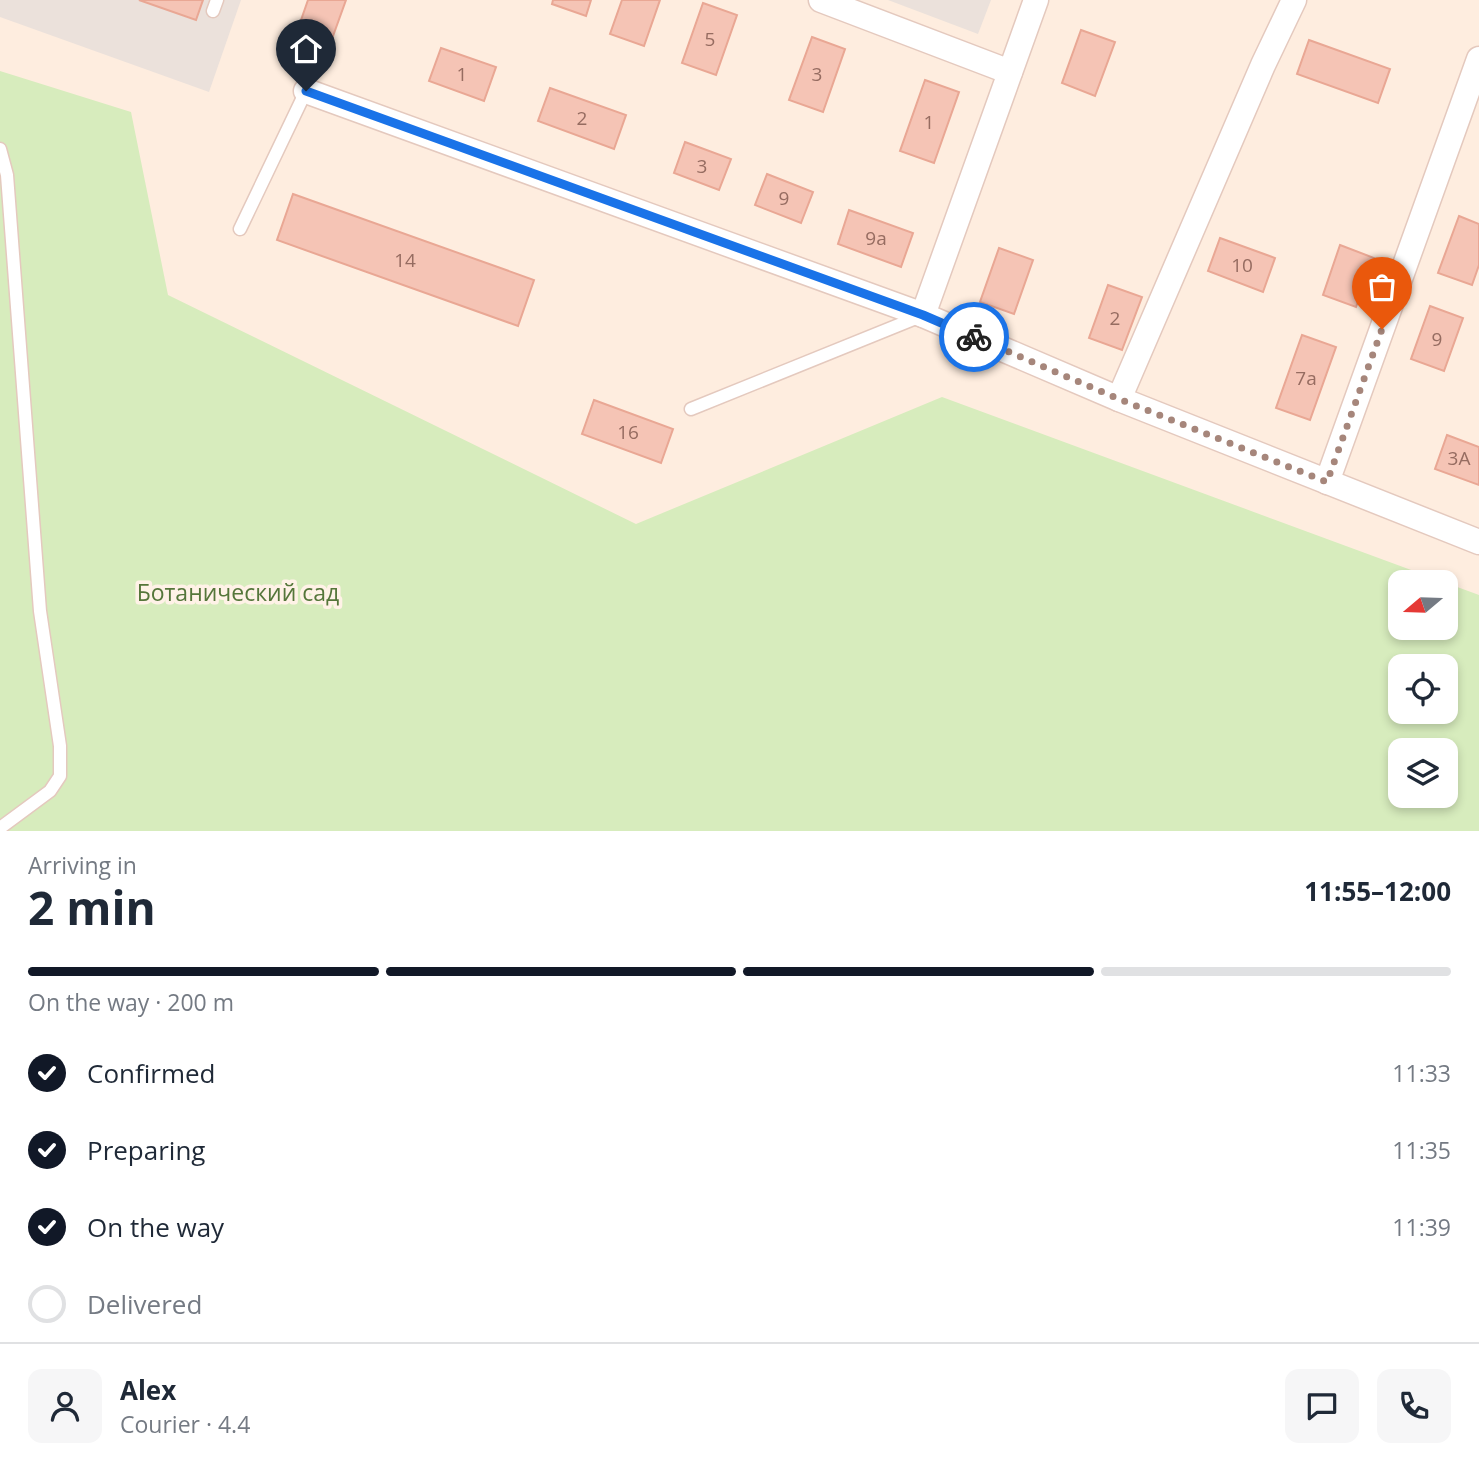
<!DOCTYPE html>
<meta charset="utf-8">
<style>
:root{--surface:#fff;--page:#f6f6f7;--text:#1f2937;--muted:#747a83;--line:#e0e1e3;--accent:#111827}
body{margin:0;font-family:"Open Sans",sans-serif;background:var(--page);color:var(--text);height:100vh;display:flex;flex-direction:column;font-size:26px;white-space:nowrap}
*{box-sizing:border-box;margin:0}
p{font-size:23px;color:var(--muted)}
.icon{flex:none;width:38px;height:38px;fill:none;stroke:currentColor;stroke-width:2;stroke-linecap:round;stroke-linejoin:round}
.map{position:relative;height:831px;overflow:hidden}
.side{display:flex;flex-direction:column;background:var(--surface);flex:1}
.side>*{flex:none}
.needle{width:46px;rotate:251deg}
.controls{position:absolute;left:1388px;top:570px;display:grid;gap:14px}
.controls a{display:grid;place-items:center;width:70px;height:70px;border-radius:14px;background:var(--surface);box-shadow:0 4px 10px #0003;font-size:35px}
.pin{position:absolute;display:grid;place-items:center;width:60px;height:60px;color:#fff;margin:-72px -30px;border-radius:50% 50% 50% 0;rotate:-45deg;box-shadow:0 0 7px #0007}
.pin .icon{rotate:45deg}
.courier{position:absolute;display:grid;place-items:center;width:70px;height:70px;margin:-35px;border:5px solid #1a73e8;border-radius:50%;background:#fff;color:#222;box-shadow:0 2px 9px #0007}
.overview em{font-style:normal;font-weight:700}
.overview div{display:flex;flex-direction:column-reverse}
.overview{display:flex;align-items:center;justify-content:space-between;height:119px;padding:0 28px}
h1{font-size:46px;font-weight:700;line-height:52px}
.bar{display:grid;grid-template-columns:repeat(4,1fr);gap:10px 7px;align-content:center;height:84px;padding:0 28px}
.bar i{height:9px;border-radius:5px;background:var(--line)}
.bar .selected{background:var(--accent)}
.bar p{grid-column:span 4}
.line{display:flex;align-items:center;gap:18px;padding:0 28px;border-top:2px solid var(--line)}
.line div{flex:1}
.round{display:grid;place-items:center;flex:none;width:74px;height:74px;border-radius:14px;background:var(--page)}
ol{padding:0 28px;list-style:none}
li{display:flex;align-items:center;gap:21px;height:77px}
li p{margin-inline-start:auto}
li .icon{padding:7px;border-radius:50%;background:var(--accent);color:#fff;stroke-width:4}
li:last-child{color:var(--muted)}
li i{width:38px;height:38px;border:4px solid var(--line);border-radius:50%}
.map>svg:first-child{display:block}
.industrial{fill:#ebe1db}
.green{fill:#d7ecbd;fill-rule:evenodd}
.building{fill:#f5c4b5;stroke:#e9a794;stroke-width:2}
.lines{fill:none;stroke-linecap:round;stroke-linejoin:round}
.lane-casing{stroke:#e4c9be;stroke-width:15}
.street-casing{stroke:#e4c9be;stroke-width:27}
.lane{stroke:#fff;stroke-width:12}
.street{stroke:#fff;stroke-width:24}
.done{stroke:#a6867b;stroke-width:7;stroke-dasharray:0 12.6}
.route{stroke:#1a73e8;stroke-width:9}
.labels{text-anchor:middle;stroke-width:7;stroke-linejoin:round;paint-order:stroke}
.number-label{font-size:19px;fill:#966c61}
.park-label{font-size:23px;fill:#55763a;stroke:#fff2e7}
</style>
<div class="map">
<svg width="1479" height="831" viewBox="0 0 1479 831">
<rect width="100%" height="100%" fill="#feeddf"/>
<g class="industrial">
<path d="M 0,0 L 241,0 L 209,92 L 0,17 Z"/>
<path d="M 888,0 L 991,0 L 978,34 Z"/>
</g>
<path class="green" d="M 0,71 L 131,112 L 168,295 L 636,524 L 942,397 L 1479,595 L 1479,831 L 0,831 ZM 1400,583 L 1446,583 L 1446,628 L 1400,628 ZM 1400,667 L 1446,667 L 1446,712 L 1400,712 ZM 1400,751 L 1446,751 L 1446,796 L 1400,796 Z"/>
<g class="building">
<path d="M 139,0 L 203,0 L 196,20 Z"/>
<path d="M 308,0 L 346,0 L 324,61 L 291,49 Z"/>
<path d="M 553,0 L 591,0 L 586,16 L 552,4 Z"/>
<path d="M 622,0 L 660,0 L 644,46 L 610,34 Z"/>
<path d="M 703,3 L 737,15 L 716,75 L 682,63 Z"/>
<path d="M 1081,30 L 1115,42 L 1095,96 L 1062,83 Z"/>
<path d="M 812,37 L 845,49 L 823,112 L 789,100 Z"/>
<path d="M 1309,40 L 1390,69 L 1378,103 L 1297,74 Z"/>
<path d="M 441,48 L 496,67 L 484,101 L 429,81 Z"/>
<path d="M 925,80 L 959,92 L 934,163 L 900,151 Z"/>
<path d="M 550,88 L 626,115 L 614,149 L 538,121 Z"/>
<path d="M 685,142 L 731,159 L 719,190 L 674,173 Z"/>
<path d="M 767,174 L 813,192 L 801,223 L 755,205 Z"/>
<path d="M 293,194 L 534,280 L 518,326 L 277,240 Z"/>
<path d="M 849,210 L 913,233 L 901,267 L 838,244 Z"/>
<path d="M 1459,216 L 1479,224 L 1479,265 L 1472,285 L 1438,273 Z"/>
<path d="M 1220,238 L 1275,258 L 1263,292 L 1208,271 Z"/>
<path d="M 1340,245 L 1374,258 L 1356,307 L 1323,295 Z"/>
<path d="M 999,248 L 1033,260 L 1014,314 L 980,302 Z"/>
<path d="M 1108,285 L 1142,297 L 1122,350 L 1089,338 Z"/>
<path d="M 1430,306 L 1463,318 L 1444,371 L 1411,359 Z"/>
<path d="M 1302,335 L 1336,347 L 1310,420 L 1276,408 Z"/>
<path d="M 594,400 L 673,429 L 661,463 L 582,434 Z"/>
<path d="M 1447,435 L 1479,447 L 1479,485 L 1435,469 Z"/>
</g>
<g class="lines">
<defs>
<g id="lane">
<path d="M 213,11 L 217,0"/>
<path d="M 0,149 L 7,175 L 40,611 L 60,746 L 60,776 L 50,791 L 0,828"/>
<path d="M 240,229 L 306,91"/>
<path d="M 691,409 L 921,316"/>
</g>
<g id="street">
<path d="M 821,0 L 1010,72"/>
<path d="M 306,91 L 923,315 L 1119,399 L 1479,542"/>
<path d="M 923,315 L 1036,0"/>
<path d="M 1119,399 L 1263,65 L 1294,0"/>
<path d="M 1327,482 L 1479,59"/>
</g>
</defs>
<use href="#lane" class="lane-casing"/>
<use href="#street" class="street-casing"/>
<use href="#lane" class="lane"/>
<use href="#street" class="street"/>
</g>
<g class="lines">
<path class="done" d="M 974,337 L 1119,399 L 1327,482 L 1382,329"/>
<path class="route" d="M 306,91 L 923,315 L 974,337"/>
</g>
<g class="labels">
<g class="number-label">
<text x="710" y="46">5</text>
<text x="462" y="81">1</text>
<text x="817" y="81">3</text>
<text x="582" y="125">2</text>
<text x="929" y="129">1</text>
<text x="702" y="173">3</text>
<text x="784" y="205">9</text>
<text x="876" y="245">9а</text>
<text x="405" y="267">14</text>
<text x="1242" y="272">10</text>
<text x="1115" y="325">2</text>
<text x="1437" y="346">9</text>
<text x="1306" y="385">7а</text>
<text x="628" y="439">16</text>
<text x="1459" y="465">3А</text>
</g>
<g class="park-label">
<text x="238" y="601">Ботанический сад</text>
</g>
</g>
</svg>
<div class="controls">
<a><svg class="needle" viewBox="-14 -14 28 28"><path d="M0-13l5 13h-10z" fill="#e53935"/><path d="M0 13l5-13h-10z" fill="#747a83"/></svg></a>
<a><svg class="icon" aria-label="locate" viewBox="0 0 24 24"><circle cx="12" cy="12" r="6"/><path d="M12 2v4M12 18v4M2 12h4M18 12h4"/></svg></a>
<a><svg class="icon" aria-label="layers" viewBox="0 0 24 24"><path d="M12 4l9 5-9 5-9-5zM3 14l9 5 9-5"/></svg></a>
</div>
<div class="pin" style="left:1382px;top:329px;background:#ea580c"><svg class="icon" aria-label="bag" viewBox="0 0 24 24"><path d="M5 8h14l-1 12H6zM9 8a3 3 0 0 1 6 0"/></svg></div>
<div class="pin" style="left:306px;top:91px;background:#1f2937"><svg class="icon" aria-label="home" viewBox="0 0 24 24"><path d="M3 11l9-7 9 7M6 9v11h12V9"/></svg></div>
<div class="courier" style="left:974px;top:337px"><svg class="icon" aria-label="bike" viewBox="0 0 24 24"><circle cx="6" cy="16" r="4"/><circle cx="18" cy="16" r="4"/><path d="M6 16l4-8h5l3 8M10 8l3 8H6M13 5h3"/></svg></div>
</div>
<section class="side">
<div class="overview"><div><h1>2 min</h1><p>Arriving in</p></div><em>11:55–12:00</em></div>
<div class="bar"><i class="selected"></i><i class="selected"></i><i class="selected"></i><i></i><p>On the way · 200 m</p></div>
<ol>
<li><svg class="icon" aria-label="check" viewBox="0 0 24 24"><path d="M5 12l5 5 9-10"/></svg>Confirmed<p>11:33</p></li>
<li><svg class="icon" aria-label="check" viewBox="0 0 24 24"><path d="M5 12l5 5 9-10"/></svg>Preparing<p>11:35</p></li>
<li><svg class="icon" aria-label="check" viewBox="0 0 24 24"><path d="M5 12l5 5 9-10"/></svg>On the way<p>11:39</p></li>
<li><i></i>Delivered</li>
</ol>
<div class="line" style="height:126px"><a class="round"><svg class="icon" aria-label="person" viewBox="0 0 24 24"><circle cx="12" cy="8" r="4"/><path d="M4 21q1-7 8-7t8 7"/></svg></a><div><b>Alex</b><p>Courier · 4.4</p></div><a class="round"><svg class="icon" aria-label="chat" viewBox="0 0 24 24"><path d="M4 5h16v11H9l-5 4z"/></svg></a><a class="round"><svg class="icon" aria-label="phone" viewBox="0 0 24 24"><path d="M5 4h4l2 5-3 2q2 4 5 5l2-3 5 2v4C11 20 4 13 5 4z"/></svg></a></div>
</section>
